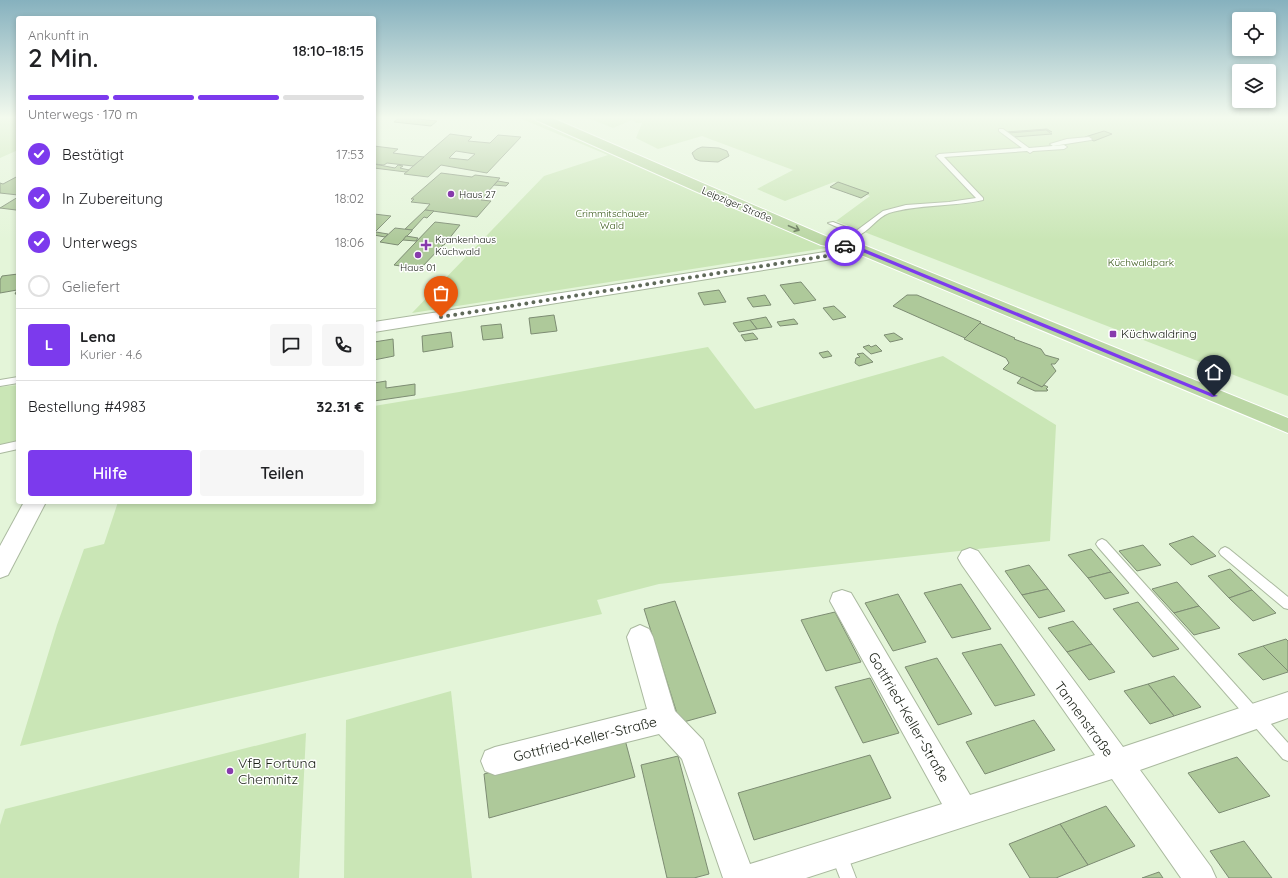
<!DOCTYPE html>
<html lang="de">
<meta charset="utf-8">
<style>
:root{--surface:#fff;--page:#f6f6f6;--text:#202124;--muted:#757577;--line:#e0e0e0;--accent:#7c3aed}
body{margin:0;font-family:Quicksand,sans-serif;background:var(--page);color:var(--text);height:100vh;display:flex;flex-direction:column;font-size:15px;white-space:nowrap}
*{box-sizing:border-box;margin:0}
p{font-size:13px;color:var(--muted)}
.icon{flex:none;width:22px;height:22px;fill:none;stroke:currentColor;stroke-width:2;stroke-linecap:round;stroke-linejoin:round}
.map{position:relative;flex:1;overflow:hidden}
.drawer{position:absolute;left:16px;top:16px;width:360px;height:488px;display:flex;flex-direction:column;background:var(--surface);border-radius:4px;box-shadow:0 2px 6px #0003}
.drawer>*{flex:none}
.buttons{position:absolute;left:1232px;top:12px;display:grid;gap:8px}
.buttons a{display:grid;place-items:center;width:44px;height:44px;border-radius:4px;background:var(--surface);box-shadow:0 2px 6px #0003;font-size:20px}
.pin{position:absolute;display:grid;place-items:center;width:34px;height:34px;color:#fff;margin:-41px -17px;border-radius:50% 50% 50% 0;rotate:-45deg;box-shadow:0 0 4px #0007}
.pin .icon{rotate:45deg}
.courier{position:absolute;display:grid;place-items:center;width:40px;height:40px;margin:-20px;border:3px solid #7c3aed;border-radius:50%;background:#fff;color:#222;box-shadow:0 1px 5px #0007}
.overview em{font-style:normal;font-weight:600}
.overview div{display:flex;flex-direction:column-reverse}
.overview{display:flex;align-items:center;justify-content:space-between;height:68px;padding:0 12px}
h1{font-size:26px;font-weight:600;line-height:30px}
.bar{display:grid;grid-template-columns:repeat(4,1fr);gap:6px 4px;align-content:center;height:48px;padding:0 12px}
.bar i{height:5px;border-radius:3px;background:var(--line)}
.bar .selected{background:var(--accent)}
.bar p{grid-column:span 4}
.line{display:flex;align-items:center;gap:10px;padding:0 12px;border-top:1px solid var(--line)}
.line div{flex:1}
.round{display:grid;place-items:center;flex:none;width:42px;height:42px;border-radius:4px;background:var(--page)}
ol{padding:0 12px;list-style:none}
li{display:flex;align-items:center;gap:12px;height:44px}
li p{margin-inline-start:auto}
li .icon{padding:4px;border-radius:50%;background:var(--accent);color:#fff;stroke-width:4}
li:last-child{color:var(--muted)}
li i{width:22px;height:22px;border:2px solid var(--line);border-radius:50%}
.primary-button{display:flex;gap:8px;margin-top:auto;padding:8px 12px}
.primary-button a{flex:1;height:46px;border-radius:4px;background:var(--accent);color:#fff;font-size:16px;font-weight:600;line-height:46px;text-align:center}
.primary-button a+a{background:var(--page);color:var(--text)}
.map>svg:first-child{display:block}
.green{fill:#cae6b6}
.building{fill:#aec99a;stroke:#7d8c73;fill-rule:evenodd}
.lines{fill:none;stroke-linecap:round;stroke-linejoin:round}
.lane-casing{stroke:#aab99f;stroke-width:2}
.street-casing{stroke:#aab99f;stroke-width:2}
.primary-casing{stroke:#fff;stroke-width:2}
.lane{fill:#fff;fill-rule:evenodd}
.street{fill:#fff;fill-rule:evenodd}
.primary{fill:#bbd7a5;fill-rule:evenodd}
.oneway{stroke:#6a7b5d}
.route{fill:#7c3aed}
.done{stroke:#606a5a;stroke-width:4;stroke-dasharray:0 7.2}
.poi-dot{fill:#873bac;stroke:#fff;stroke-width:1.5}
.labels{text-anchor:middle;stroke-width:3;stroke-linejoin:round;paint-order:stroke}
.far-poi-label{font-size:10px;fill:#191f15;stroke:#fff;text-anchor:start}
.far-street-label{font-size:10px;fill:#191f15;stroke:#fff}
.far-park-label{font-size:10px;fill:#325311;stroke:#fff}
.poi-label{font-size:12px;fill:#191f15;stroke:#fff;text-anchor:start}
.near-street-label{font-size:14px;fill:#191f15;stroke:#fff}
.near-poi-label{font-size:14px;fill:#191f15;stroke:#fff;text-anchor:start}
</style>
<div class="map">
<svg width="1288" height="878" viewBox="0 0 1288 878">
<rect width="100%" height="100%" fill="#e4f5d9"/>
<g class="green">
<path d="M 0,117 L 18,117 L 18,150 L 0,158 Z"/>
<path d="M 517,117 L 532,117 L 833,247 L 412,313 L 544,176 L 608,155 Z"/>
<path d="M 585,117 L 1288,117 L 1288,396 L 836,221 L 870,196 L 834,182 L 785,201 L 757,189 L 793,170 L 702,136 L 658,149 L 636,138 L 642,123 L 636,123 L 632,120 L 613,128 Z"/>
<path d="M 708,347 L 755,409 L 943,356 L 1056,425 L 1050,541 L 659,584 L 597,600 L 602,614 L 20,746 L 57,625 L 84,549 L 104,544 L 118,502 L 374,502 L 374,406 L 459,392 Z"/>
<path d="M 18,385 L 18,447 L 0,450 L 0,387 Z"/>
<path d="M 451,691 L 472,878 L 344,878 L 346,720 Z"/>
<path d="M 306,733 L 299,878 L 0,878 L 0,825 L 5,809 Z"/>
</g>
<g class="building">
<path d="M 400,117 L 437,121 L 431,126 L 394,122 Z"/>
<path d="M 1047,129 L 1052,132 L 1046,130 L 1009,133 L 1012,135 L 1010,135 L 1006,132 Z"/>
<path d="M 1046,130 L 1052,134 L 1014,137 L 1009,133 Z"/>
<path d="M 1104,131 L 1112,134 L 1094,141 L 1085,137 Z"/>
<path d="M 450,134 L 472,137 L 468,141 L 490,143 L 498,135 L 521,137 L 487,173 L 441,165 L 428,177 L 404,174 ZM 456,151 L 475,154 L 468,160 L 449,158 Z"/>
<path d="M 374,146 L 398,149 L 393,153 L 424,157 L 413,166 L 387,163 L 384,165 L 374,164 Z"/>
<path d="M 702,147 L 719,148 L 727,151 L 729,156 L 718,162 L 700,161 L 695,159 L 692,153 L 697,149 Z"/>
<path d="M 374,164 L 395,168 L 398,165 L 403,166 L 400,168 L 409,170 L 406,172 L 374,168 Z"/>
<path d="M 441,173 L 472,177 L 475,175 L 500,178 L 481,200 L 491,201 L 477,217 L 425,210 L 430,204 L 411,202 L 414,199 L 411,199 Z"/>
<path d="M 18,176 L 18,195 L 0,193 L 0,183 L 3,184 Z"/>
<path d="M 498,181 L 509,183 L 506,186 L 494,185 Z"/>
<path d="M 838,182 L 869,193 L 861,198 L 830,187 Z"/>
<path d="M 18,197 L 18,209 L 16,210 L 0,208 Z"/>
<path d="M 425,210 L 434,211 L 427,218 L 424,217 L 412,230 L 405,229 Z"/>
<path d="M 374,214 L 391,216 L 374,233 Z"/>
<path d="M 435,222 L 460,225 L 444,245 L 443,245 L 420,269 L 394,265 Z"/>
<path d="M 395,228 L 412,230 L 412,231 L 398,245 L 380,242 Z"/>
<path d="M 376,232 L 388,234 L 385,237 L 374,235 Z"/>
<path d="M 406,236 L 418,238 L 416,241 L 403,240 Z"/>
<path d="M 18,274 L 18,294 L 15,294 L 17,290 L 0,293 L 0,280 L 2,276 Z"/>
<path d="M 801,282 L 816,300 L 794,304 L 780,285 Z"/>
<path d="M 719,290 L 726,302 L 704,305 L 698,293 Z"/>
<path d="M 765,295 L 771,305 L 753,307 L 747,298 Z"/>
<path d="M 907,295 L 917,295 L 981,322 L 965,338 L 893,306 Z"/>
<path d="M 834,306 L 846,317 L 833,320 L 823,308 Z"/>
<path d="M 554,315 L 557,331 L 531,334 L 529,318 Z"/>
<path d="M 766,317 L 772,327 L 757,329 L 750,320 Z"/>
<path d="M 794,319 L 798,324 L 780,326 L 777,322 Z"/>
<path d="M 750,320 L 757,329 L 739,332 L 733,323 Z"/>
<path d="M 980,323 L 1015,338 L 1014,339 L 1041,349 L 1045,355 L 1059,359 L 1055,364 L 1051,364 L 1056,371 L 1042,387 L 1003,369 L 1009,363 L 1006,358 L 964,339 Z"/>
<path d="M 501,324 L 503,338 L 483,340 L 481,326 Z"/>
<path d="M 451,332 L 453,347 L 423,352 L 422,336 Z"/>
<path d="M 753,333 L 758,339 L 745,341 L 741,335 Z"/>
<path d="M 894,333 L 903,339 L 890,342 L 884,335 Z"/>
<path d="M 393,339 L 394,356 L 374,360 L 374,342 Z"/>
<path d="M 869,345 L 871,347 L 876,345 L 882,351 L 871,354 L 863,347 Z"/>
<path d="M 828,351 L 832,356 L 823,358 L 819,353 Z"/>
<path d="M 863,353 L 873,362 L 859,366 L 855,363 L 856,358 L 860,357 L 857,354 Z"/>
<path d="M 1022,377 L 1042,387 L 1044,385 L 1048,387 L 1046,389 L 1048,390 L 1047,391 L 1035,391 L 1017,383 Z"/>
<path d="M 386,381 L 386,388 L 415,384 L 415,395 L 374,401 L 374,383 Z"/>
<path d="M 1193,536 L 1216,556 L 1191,565 L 1169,544 Z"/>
<path d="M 1143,545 L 1161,565 L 1137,571 L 1119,551 Z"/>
<path d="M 1091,549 L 1111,572 L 1088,578 L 1068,555 Z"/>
<path d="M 1029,565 L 1048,589 L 1022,595 L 1005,571 Z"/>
<path d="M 1230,569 L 1252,590 L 1229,598 L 1208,576 Z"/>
<path d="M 1111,572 L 1129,593 L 1105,599 L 1088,578 Z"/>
<path d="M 1177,582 L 1199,606 L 1174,613 L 1152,589 Z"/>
<path d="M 961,584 L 991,629 L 952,638 L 924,593 Z"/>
<path d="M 1048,589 L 1065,611 L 1039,618 L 1022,595 Z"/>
<path d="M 1252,590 L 1276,613 L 1253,621 L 1229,598 Z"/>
<path d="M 898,594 L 926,642 L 893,651 L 865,603 Z"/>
<path d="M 675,601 L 716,713 L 680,723 L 644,609 Z"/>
<path d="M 1138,602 L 1179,649 L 1153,657 L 1113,609 Z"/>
<path d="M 1199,606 L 1220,628 L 1194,635 L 1174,613 Z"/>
<path d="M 835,612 L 861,662 L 826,671 L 801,620 Z"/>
<path d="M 1073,621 L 1092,644 L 1067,652 L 1048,628 Z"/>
<path d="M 1286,639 L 1288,641 L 1288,671 L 1263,646 Z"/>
<path d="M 1001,644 L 1035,695 L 995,706 L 962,653 Z"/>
<path d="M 1092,644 L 1115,672 L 1089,680 L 1067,652 Z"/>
<path d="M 1263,646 L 1288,671 L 1288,672 L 1263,680 L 1238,654 Z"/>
<path d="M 937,658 L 972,714 L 938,725 L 905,667 Z"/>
<path d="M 1174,676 L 1201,707 L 1174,716 L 1148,684 Z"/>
<path d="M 870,678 L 899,733 L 863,743 L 835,687 Z"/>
<path d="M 1148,684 L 1174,716 L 1150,724 L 1124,691 Z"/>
<path d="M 1034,720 L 1055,750 L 985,774 L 966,742 Z"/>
<path d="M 624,736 L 635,777 L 489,818 L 484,774 Z"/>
<path d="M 870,755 L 891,798 L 754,840 L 738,793 Z"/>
<path d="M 678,756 L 709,874 L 694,878 L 667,878 L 641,765 Z"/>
<path d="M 1237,757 L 1270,796 L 1219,813 L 1188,773 Z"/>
<path d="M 1106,806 L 1135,846 L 1088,865 L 1060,824 Z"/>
<path d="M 1060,824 L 1088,865 L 1056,878 L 1030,878 L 1009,844 Z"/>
<path d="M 1244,841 L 1272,878 L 1229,878 L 1210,851 Z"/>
<path d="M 1159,872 L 1163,878 L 1142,878 Z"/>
</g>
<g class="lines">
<defs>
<g id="lane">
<path d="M 999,129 L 1003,129 L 1029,148 L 1064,145 L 1067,147 L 1064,149 L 1033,151 L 1030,153 L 1027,151 L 944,157 L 983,198 L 983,200 C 953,207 918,204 889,213 C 877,217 869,232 857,236 L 828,223 L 833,222 L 856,231 L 883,211 L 906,205 L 949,202 L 976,198 L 936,156 L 939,154 L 1022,148 L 999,131 Z"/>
<path d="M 1089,137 L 1092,139 L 1091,140 L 1053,146 L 1050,144 L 1067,139 Z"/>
<path d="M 18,377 L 18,383 L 0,386 L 0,380 Z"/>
<path d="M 18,441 L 18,449 L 0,453 L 0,445 Z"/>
<path d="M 1102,539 L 1106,541 L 1288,743 L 1288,761 L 1283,759 L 1098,547 L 1096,544 L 1098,541 Z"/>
<path d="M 1225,547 L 1229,549 L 1288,597 L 1288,609 L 1284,608 L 1221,555 L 1219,552 L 1221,549 Z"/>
<path d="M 839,847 L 845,849 L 856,878 L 840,878 L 831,855 L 833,849 Z"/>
</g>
<g id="street">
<path d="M 848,241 L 853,242 L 855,245 C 849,254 836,258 826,260 L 374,332 L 374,322 L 825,252 Z"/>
<path d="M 24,502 L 46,502 L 8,575 L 0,578 L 0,546 Z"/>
<path d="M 970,548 L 978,551 L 1123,747 L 1288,692 L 1288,718 L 1140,770 L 1211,867 L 1216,878 L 1181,878 L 1112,779 L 806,878 L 723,878 L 682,759 L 659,734 L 495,775 L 485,771 L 481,761 L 485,751 L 495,747 L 647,709 L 627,637 L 631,629 L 640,625 L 649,629 L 653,637 L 675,711 L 703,740 L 750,864 L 942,804 L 830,601 L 833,593 L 842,590 L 851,593 L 970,795 L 1095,755 L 962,565 L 958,558 L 962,551 Z"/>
</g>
<path id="primary" d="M 534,117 L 550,117 L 830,238 L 861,244 L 1288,418 L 1288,433 L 849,250 L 821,245 L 695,191 L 536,120 Z"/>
</defs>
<use href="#lane" class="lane-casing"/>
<use href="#street" class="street-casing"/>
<use href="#primary" class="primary-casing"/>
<use href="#lane" class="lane"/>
<use href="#street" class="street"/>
<use href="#primary" class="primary"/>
</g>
<defs><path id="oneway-shaft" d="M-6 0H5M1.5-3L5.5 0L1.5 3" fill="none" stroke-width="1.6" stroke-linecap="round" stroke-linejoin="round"/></defs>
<use class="oneway" href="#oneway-shaft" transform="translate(794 228) rotate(23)"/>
<linearGradient id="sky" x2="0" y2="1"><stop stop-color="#86b1be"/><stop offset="0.49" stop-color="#f3faee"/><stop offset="1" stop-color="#f3faee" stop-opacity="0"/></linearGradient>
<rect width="1288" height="240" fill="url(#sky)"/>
<path class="route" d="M 846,244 L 857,246 L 1218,396 L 1212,397 L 853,248 L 848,246 L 844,247 Z"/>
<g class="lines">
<path class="done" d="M 441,317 L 826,256 L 833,254 L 845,246"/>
</g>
<g class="poi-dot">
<circle cx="451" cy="194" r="4"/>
<path d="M424 239h4v4h4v4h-4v4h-4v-4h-4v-4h4z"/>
<circle cx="418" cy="255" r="4"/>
<rect x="1109" y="330" width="8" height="8" rx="2"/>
<circle cx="230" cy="771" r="4"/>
</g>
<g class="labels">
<g class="far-poi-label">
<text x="459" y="198">Haus 27</text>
<text x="435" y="243">Krankenhaus<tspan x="435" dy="12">Küchwald</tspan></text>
<text x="418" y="271" text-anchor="middle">Haus 01</text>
</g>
<g class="far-street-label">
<text transform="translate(737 204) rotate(23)" y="4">Leipziger Straße</text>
</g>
<g class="far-park-label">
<text x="612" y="217">Crimmitschauer<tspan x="612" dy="12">Wald</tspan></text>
<text x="1141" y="266">Küchwaldpark</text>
</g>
<g class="poi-label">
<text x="1121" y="338">Küchwaldring</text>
</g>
<g class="near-street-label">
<text transform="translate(909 717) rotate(60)" y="5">Gottfried-Keller-Straße</text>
<text transform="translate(1084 719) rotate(54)" y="5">Tannenstraße</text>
<text transform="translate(585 739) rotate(-14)" y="5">Gottfried-Keller-Straße</text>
</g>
<g class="near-poi-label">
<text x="238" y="768">VfB Fortuna<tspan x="238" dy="16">Chemnitz</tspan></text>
</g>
</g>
</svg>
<div class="buttons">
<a><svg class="icon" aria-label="locate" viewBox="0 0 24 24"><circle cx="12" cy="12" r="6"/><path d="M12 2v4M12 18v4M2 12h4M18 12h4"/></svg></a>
<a><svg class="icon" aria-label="layers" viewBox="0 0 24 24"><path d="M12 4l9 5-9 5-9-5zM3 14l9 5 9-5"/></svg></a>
</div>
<div class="pin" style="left:441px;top:317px;background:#ea580c"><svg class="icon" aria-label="bag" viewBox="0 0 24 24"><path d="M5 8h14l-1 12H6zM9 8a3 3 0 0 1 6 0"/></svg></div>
<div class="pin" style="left:1214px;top:396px;background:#1f2937"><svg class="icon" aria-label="home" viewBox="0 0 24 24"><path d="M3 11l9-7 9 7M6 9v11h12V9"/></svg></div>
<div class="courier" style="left:845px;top:246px"><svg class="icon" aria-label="car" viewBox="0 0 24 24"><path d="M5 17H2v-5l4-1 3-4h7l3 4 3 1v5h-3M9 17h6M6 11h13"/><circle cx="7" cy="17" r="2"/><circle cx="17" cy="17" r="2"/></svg></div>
<section class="drawer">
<div class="overview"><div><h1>2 Min.</h1><p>Ankunft in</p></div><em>18:10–18:15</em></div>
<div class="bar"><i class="selected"></i><i class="selected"></i><i class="selected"></i><i></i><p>Unterwegs · 170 m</p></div>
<ol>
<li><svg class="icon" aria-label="check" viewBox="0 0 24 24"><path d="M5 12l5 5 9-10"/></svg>Bestätigt<p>17:53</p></li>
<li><svg class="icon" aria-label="check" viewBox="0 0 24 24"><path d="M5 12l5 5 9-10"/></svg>In Zubereitung<p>18:02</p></li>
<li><svg class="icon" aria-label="check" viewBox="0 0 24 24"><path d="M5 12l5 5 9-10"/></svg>Unterwegs<p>18:06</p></li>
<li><i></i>Geliefert</li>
</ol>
<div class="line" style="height:72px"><b class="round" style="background:var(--accent);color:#fff">L</b><div><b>Lena</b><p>Kurier · 4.6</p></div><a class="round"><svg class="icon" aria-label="chat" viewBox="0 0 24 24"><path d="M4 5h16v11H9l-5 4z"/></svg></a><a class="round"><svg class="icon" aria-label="phone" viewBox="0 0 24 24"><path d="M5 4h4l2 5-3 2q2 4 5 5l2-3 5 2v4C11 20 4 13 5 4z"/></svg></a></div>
<div class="line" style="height:52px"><div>Bestellung #4983</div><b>32.31 €</b></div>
<div class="primary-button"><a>Hilfe</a><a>Teilen</a></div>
</section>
</div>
